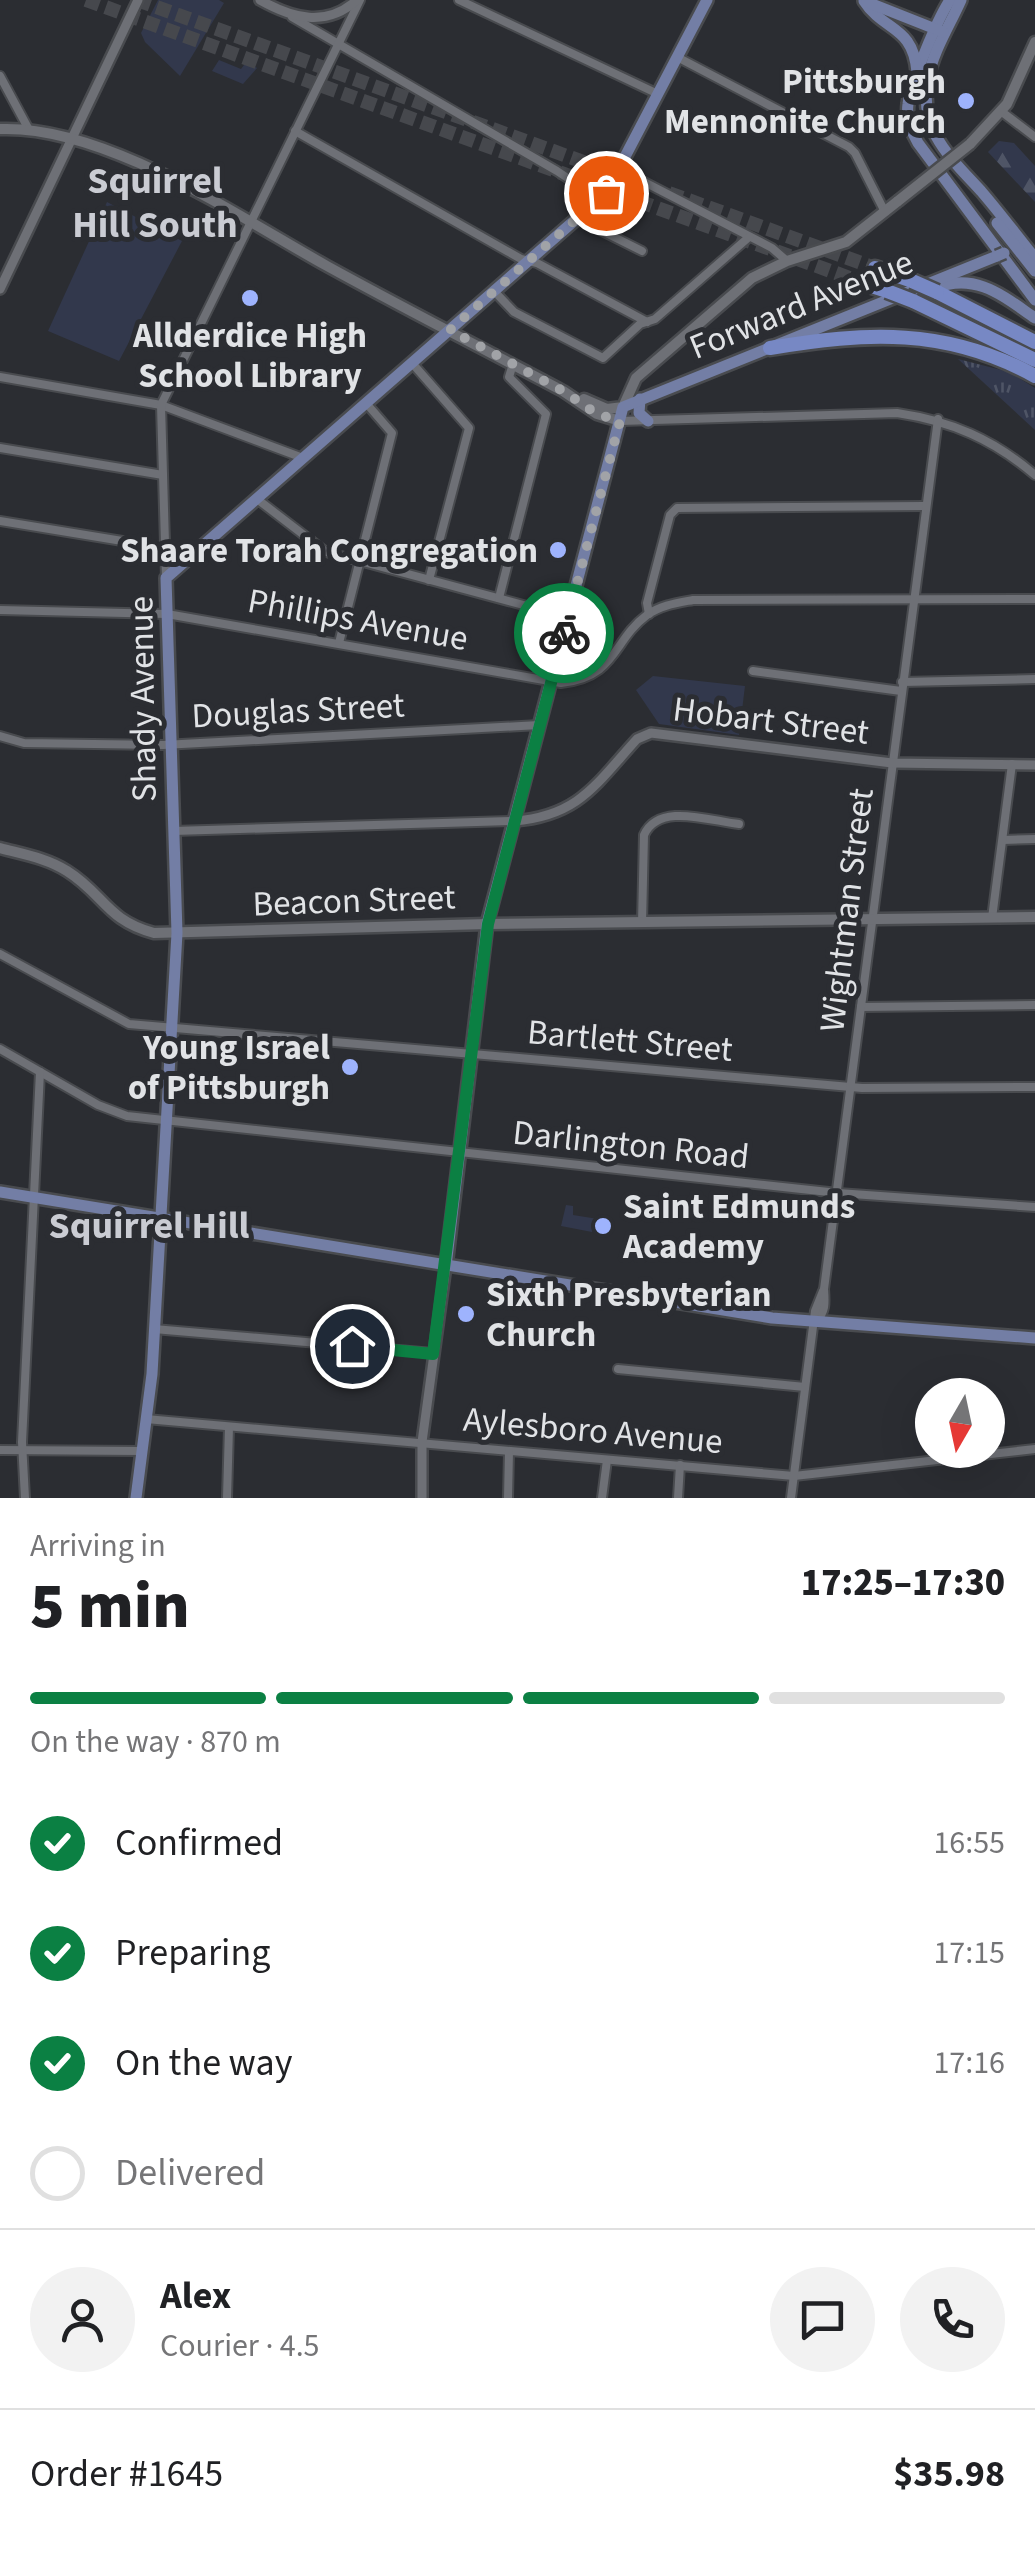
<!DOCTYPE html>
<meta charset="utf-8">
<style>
:root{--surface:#fff;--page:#f2f2f2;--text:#202124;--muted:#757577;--line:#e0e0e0;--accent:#0b8043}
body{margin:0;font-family:"Source Sans 3",sans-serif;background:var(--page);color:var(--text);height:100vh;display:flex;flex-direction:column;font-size:38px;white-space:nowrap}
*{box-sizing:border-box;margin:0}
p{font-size:32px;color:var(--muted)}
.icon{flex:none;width:55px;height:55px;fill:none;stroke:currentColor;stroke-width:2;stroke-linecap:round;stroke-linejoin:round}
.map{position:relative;height:1498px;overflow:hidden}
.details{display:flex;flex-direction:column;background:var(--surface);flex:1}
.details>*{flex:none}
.needle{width:65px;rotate:189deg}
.controls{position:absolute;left:915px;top:1378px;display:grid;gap:20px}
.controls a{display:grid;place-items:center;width:90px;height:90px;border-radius:50%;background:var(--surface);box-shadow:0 10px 40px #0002;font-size:50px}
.pin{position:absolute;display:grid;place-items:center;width:85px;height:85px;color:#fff;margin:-42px;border:5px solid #fff;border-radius:50%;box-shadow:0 2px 10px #0007}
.courier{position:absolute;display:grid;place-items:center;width:100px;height:100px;margin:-50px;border:8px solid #0b8043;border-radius:50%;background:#fff;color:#222;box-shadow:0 2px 12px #0007}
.headline em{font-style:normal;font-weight:800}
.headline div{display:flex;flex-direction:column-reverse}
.headline{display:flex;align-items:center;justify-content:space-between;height:170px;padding:0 30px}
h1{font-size:65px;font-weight:800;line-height:75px}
.bar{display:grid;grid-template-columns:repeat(4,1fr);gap:15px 10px;align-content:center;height:120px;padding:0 30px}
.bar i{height:12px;border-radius:8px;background:var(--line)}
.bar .current{background:var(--accent)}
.bar p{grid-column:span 4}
.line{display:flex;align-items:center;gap:25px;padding:0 30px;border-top:2px solid var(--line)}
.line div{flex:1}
.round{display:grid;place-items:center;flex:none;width:105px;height:105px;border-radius:52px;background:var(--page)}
ol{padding:0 30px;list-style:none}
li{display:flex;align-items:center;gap:30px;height:110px}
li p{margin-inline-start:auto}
li .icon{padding:10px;border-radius:50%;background:var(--accent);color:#fff;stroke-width:4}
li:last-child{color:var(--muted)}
li i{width:55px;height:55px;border:5px solid var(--line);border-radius:50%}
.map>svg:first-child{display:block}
.grass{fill:url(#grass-tufts)}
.forest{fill:url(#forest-firs)}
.park{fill:#32384c}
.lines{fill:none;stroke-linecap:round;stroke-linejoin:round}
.motorway-tunnel{stroke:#46484d;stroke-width:14;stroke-dasharray:14 7;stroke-linecap:butt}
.minor-casing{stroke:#494b4f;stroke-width:12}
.tertiary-casing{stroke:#494b4f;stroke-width:14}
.secondary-casing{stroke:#494b4f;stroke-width:15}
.primary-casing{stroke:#494b4f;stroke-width:16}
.motorway-casing{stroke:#494b4f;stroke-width:19}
.minor{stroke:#6e7076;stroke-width:8}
.tertiary{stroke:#6e7076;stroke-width:9}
.secondary{stroke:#6e7076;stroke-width:10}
.primary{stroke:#737ea5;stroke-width:11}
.motorway{stroke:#7788c4;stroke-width:14}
.secondary-bridge-casing{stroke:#494b4f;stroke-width:15;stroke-linecap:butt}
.primary-bridge-casing{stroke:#494b4f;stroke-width:16;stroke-linecap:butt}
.motorway-bridge-casing{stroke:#494b4f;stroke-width:19;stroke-linecap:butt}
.secondary-bridge{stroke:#6e7076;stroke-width:10}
.primary-bridge{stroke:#737ea5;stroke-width:11}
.motorway-bridge{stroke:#7788c4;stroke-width:14}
.done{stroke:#a1a3a7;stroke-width:10;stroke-dasharray:0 18}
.route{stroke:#0b8043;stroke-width:12}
.poi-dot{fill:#9eb3fd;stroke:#2b2d32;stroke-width:4}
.labels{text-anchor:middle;stroke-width:10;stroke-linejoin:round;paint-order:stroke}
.poi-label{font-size:35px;font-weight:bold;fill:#e1e3e6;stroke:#2b2d32;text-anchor:end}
.street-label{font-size:35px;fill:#e1e3e6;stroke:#2b2d32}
.neighbourhood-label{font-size:38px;font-weight:bold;fill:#caccd3;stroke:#2b2d32}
</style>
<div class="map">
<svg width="1035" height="1498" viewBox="0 0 1035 1498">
<defs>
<pattern id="grass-tufts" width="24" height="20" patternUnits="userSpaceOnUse" patternTransform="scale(2.5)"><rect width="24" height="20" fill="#32384c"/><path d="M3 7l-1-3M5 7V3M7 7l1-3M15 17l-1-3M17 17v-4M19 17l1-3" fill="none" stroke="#4f5566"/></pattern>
<pattern id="forest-firs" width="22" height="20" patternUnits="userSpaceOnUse" patternTransform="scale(2.5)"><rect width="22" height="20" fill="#32384c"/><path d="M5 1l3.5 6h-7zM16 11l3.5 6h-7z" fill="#4f5566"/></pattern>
</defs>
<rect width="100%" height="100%" fill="#2b2d32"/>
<path class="grass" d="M 958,359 L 1009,372 L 1035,388 L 1035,430 Z"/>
<path class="forest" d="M 999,141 L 1014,143 L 1035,166 L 1035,202 L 988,152 Z"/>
<g class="park">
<path d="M 158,0 L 219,0 L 224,3 L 180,76 L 145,42 L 141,33 Z"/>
<path d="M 219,60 L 241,69 L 247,61 L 257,68 L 243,84 L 212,71 Z"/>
<path d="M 107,202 L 182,241 L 119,361 L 48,331 Z"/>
<path d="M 653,676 L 745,686 L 739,735 L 659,724 L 636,690 Z"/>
<path d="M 566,1205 L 573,1206 L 573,1215 L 598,1219 L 592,1232 L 561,1226 Z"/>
</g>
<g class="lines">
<g class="motorway-tunnel">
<path d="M 86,0 L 869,285"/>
<path d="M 137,0 L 644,184"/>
<path d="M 669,193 L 875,268"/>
</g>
<defs>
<g id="minor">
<path d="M 459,0 L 658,94"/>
<path d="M 292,17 L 557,171 L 599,199"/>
<path d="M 677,57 L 849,147 L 855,153 L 885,212"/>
<path d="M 0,76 L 28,128"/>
<path d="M 1002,112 L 1035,137"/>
<path d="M 295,131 L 521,259 L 537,263 L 647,322"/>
<path d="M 619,169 L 772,248 L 787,261"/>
<path d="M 576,218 L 642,251"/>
<path d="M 494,291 L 514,312 L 603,358 L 640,324 L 655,319 L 749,237"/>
<path d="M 412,363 L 469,428 L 429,580"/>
<path d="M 0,377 L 161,405 L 303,458"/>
<path d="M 620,421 L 897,413 C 951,421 993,439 1035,475"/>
<path d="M 0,448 L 163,475"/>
<path d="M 257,499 L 326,552 L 568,617"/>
<path d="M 0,521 L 165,548"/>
<path d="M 166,578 L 161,405 L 360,0"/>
<path d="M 499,598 L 546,414 L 509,377 L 513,364"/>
<path d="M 0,610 L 167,614 L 561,683 C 617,677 612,641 647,615 C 661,605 677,603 693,600 L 1035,599"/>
<path d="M 649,614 L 647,603 L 670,515 L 677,508 L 924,506"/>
<path d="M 339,643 L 392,433 L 366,403"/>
<path d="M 753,671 L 901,691"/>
<path d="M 902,682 L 1035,679"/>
<path d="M 0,736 L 24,743 L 163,745 L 539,725"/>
<path d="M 173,831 L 514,821"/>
<path d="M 1003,840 L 1035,839"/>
<path d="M 992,918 L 1012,764"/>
<path d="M 642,923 L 644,835 C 659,802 710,821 739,824"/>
<path d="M 0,954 L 129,1024 L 862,1088 L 1035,1087"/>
<path d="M 861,1007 L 1035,1005"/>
<path d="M 0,1049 L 98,1105 L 127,1116 L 838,1193 L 1035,1207"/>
<path d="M 816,1322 C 826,1311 825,1303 824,1289 L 938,419"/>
<path d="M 154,1329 L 433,1353"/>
<path d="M 618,1369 L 805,1387"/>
<path d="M 146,1419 L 794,1476 L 1035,1449"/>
<path d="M 0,1450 L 142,1451"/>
<path d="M 25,1498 L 22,1442 L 40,1072"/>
<path d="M 227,1498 L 229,1427"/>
<path d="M 508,1498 L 509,1451"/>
<path d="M 602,1498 L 607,1460"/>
<path d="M 678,1498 L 680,1465"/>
<path d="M 791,1498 L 815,1311 L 823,1291"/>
</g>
<g id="tertiary">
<path d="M 260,0 C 292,18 326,28 357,0"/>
<path d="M 0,289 L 138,0"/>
<path d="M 514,821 C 579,816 596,784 637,739 L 651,733 L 892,763 L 1035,765"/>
<path d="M 422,1498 L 422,1442 L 446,1266"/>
</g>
<g id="secondary">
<path d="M 0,129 C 105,125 237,216 327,266 C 405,309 484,349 563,391 L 597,414 L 620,421"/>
<path d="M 970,144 L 1007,104 L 1035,42"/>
<path d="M 584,399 L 607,409 L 623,407 L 636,378 L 752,278 L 787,261 L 846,242 L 898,201"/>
<path d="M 0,848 C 22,854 47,858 67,871 C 104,894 106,920 154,933 L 487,924 L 1035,917"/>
</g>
<g id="primary">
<path d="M 950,0 C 938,18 910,84 908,104 C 906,118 911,131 918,143 L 1035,300"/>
<path d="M 961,0 C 950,25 933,51 928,79 C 918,130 950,157 981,191 C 1000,213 1017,236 1035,258"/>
<path d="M 864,1 C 884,32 913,25 917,72"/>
<path d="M 867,2 L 943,32"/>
<path d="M 997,223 L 1035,271"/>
<path d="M 935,288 C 976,272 1003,296 1035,318"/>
<path d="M 640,399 L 639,413 L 648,421"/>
<path d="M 0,1192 L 772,1318 L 1035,1338"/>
<path d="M 446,1266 L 487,924 L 623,407 L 997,256"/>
<path d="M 136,1498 L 152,1374 L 177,933 L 166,578 L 606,193 L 707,0"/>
</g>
<g id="motorway">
<path d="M 875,268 L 912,281"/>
<path d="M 869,285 L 887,291"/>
<path d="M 937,292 L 1035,342"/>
<path d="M 913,301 L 1035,360"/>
<path d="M 770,348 C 866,332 946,327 1035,376"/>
</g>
</defs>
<use href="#minor" class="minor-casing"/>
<use href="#tertiary" class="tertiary-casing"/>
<use href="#secondary" class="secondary-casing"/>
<use href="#primary" class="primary-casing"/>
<use href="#motorway" class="motorway-casing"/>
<use href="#minor" class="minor"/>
<use href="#tertiary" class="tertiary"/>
<use href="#secondary" class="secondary"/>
<use href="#primary" class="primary"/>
<use href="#motorway" class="motorway"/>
<defs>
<path id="secondary-bridge" d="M 898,201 L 970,144"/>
<path id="primary-bridge" d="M 997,256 L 1004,253"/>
<g id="motorway-bridge">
<path d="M 912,281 L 937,292"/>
<path d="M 887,291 L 913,301"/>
</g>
</defs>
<use href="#secondary-bridge" class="secondary-bridge-casing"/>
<use href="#primary-bridge" class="primary-bridge-casing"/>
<use href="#motorway-bridge" class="motorway-bridge-casing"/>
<use href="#secondary-bridge" class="secondary-bridge"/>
<use href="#primary-bridge" class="primary-bridge"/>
<use href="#motorway-bridge" class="motorway-bridge"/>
</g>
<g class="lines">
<path class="done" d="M 564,633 L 620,421 L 597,414 L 563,391 L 450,330 L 606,193"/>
<path class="route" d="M 352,1346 L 433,1354 L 488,924 L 564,633"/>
</g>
<g class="poi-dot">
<circle cx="966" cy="101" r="10"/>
<circle cx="250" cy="298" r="10"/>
<circle cx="558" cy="550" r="10"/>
<circle cx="350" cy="1067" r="10"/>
<circle cx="603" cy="1226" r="10"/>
<circle cx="466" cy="1314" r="10"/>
</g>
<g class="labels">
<g class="poi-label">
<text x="946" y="93">Pittsburgh<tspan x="946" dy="40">Mennonite Church</tspan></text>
<text x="250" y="347" text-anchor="middle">Allderdice High<tspan x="250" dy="40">School Library</tspan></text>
<text x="538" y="562">Shaare Torah Congregation</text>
<text x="330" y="1059">Young Israel<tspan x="330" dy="40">of Pittsburgh</tspan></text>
<text x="623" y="1218" text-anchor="start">Saint Edmunds<tspan x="623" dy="40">Academy</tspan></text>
<text x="486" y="1306" text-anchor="start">Sixth Presbyterian<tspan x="486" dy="40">Church</tspan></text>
</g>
<g class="street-label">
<text transform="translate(801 304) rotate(-22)" y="12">Forward Avenue</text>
<text transform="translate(358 619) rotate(10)" y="12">Phillips Avenue</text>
<text transform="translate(142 699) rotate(-91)" y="12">Shady Avenue</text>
<text transform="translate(298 710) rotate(-3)" y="12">Douglas Street</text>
<text transform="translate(771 720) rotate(7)" y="12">Hobart Street</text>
<text transform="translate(354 900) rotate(-2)" y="12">Beacon Street</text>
<text transform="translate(846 910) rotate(-83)" y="12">Wightman Street</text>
<text transform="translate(630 1040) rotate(5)" y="12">Bartlett Street</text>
<text transform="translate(631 1144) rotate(6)" y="12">Darlington Road</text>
<text transform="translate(593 1430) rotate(5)" y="12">Aylesboro Avenue</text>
</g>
<g class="neighbourhood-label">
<text x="155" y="193">Squirrel<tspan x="155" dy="44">Hill South</tspan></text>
<text x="149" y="1238">Squirrel Hill</text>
</g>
</g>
</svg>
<div class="controls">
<a><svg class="needle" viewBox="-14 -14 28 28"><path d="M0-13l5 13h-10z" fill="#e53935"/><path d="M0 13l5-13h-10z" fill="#757577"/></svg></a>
</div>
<div class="pin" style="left:606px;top:193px;background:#ea580c"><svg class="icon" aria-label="bag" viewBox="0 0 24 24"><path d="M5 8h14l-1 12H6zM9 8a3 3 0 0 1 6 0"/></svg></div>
<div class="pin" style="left:352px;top:1346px;background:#1f2937"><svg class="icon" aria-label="home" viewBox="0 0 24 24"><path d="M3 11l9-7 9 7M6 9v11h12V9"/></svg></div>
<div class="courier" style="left:564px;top:633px"><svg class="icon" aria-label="bike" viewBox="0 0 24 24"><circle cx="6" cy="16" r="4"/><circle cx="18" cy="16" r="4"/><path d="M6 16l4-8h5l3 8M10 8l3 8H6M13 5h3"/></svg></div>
</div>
<section class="details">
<div class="headline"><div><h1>5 min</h1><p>Arriving in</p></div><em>17:25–17:30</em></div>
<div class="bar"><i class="current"></i><i class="current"></i><i class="current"></i><i></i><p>On the way · 870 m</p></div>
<ol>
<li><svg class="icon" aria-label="check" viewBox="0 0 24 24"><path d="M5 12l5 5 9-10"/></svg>Confirmed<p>16:55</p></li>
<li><svg class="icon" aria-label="check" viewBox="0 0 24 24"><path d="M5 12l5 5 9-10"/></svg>Preparing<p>17:15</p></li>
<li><svg class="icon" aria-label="check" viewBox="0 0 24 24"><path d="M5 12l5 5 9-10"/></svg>On the way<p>17:16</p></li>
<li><i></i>Delivered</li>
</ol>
<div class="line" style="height:180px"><a class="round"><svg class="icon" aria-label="person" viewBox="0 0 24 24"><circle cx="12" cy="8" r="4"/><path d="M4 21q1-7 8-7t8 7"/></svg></a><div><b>Alex</b><p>Courier · 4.5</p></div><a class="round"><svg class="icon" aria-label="chat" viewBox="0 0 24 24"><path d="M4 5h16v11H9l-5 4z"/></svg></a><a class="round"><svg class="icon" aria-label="phone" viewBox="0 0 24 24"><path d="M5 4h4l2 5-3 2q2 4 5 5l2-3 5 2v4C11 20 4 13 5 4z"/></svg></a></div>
<div class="line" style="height:130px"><div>Order #1645</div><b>$35.98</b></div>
</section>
